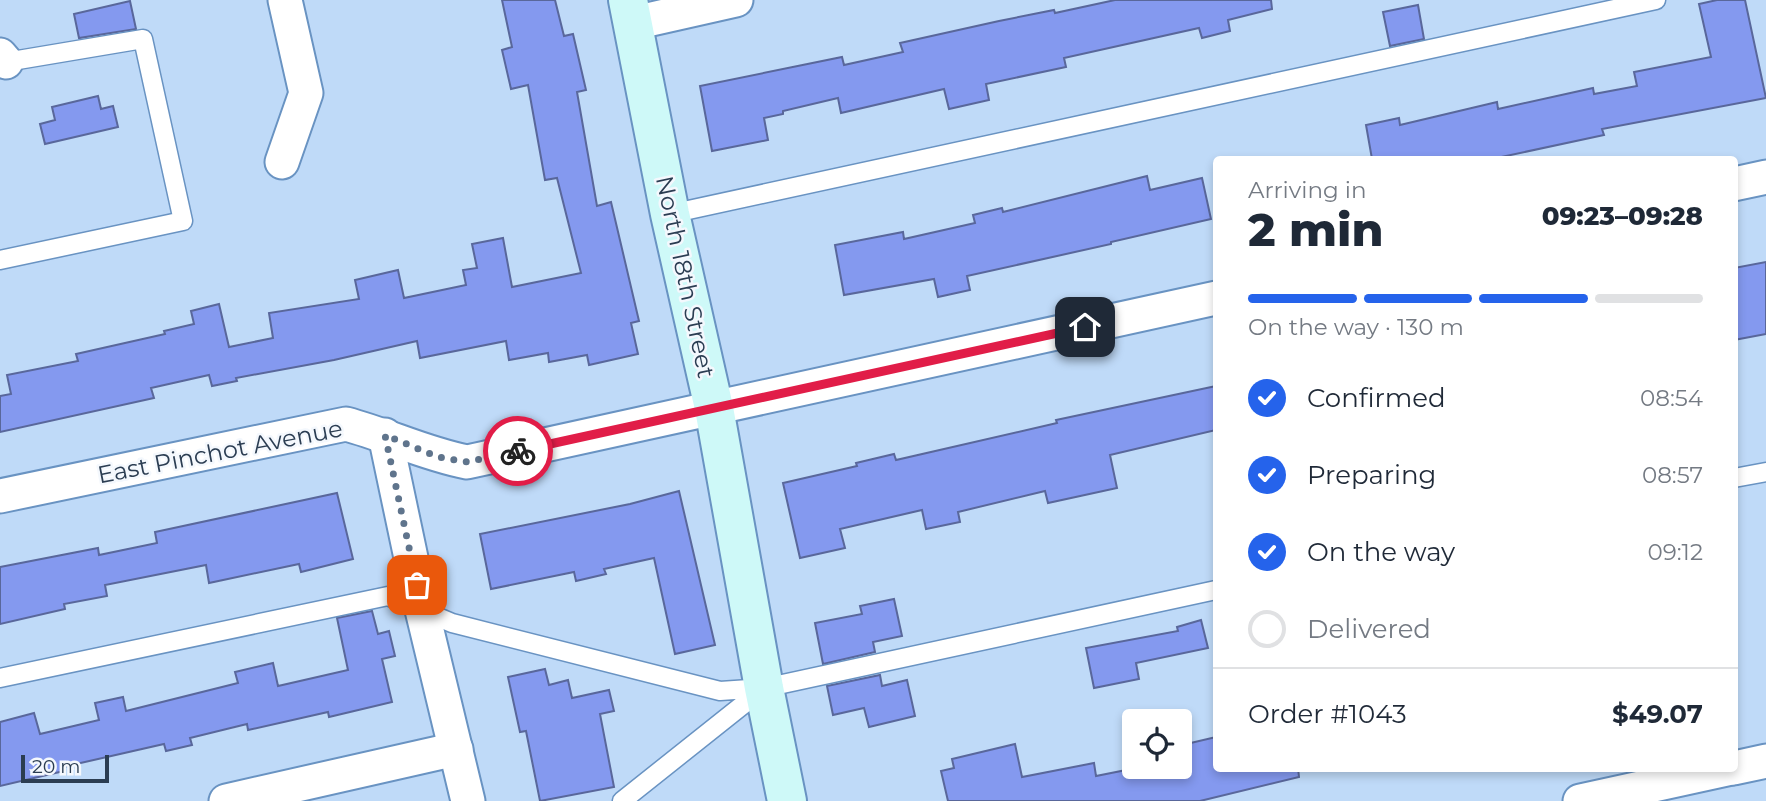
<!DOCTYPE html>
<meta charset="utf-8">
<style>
:root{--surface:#fff;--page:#f6f6f7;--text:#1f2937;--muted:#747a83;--line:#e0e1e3;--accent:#2563eb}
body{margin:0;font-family:Montserrat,sans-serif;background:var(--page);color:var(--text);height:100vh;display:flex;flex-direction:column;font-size:26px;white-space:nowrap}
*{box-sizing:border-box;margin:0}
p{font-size:23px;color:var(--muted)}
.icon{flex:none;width:38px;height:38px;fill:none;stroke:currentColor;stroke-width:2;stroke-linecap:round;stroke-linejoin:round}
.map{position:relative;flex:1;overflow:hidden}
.details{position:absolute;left:1213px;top:156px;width:525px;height:616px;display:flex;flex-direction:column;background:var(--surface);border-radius:7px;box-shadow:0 4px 10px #0003}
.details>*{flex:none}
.fabs{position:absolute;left:1122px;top:709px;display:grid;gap:14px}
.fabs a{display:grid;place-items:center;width:70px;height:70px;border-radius:7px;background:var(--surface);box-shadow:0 4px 10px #0003;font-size:35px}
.scale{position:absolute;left:21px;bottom:18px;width:88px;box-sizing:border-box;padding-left:7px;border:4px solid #2b3d52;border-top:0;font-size:19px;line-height:24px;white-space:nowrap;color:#2b3d52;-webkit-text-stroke:5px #f4f8fd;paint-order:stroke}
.pin{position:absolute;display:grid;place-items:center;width:60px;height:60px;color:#fff;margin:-30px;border-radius:14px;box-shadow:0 4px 10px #0006}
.courier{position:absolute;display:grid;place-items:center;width:70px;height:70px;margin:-35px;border:5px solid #e11d48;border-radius:50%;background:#fff;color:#222;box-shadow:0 2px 9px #0007}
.summary em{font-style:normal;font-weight:800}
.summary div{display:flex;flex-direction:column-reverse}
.summary{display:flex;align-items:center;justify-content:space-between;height:119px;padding:0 35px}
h1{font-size:46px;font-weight:800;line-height:52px}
.bar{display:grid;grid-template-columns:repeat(4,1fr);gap:10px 7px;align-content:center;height:84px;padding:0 35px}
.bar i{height:9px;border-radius:5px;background:var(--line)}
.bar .on{background:var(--accent)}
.bar p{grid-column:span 4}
.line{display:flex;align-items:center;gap:18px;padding:0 35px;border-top:2px solid var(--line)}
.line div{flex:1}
ol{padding:0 35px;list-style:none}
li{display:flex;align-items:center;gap:21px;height:77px}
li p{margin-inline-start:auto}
li .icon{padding:7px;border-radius:50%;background:var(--accent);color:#fff;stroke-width:4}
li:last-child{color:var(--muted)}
li i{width:38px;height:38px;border:4px solid var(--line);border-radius:50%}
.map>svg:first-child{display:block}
.building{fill:#8499ef;stroke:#59679b;stroke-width:2}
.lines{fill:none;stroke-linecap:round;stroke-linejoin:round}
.lane-casing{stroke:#6993c2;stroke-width:21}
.street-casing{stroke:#6993c2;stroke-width:37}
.secondary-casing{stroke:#6993c2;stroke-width:42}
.lane{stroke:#fff;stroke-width:18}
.street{stroke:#fff;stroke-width:33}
.secondary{stroke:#cef9f8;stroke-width:38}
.done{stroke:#5f748c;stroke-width:7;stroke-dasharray:0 12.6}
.route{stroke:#e11d48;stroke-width:9}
.labels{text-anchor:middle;stroke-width:5;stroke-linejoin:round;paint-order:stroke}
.street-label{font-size:24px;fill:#2b3d52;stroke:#f4f8fd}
</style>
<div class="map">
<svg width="1766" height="801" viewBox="0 0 1766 801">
<rect width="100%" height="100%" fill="#bfdaf8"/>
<g class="building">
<path d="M 502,0 L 555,0 L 564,36 L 573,34 L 586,90 L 577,92 L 597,206 L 611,202 L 639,321 L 631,323 L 638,354 L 589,365 L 587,355 L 549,362 L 548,353 L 509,360 L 506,341 L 420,358 L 417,341 L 334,360 L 236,378 L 237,381 L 212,386 L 209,375 L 151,388 L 154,398 L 0,432 L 0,396 L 11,394 L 7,375 L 78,361 L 76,354 L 165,334 L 164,331 L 194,324 L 191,311 L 219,304 L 229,347 L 273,338 L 269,313 L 359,299 L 355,280 L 398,270 L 404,298 L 466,285 L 463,270 L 477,268 L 472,244 L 503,238 L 512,287 L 581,273 L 557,178 L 545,180 L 528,85 L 511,89 L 502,50 L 512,47 Z"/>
<path d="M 1115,0 L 1271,0 L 1272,9 L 1228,20 L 1230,31 L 1202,38 L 1199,28 L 1064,58 L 1066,67 L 986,84 L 989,100 L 949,109 L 944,89 L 841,113 L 838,98 L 783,111 L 783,114 L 764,118 L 768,140 L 712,151 L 700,86 L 842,57 L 844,65 L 903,52 L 900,43 L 999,21 L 1054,10 L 1055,13 Z"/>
<path d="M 1717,0 L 1745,0 L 1766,98 L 1602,129 L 1604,135 L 1492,159 L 1372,159 L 1366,125 L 1399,118 L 1400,125 L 1497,102 L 1498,109 L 1593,88 L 1594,94 L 1637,86 L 1634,72 L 1711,57 L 1699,4 Z"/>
<path d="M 130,1 L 136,29 L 79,38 L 74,14 Z"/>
<path d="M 1418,5 L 1424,39 L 1390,46 L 1383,12 Z"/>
<path d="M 98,96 L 101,109 L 113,106 L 118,127 L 45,144 L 40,124 L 55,120 L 52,107 Z"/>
<path d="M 1147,176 L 1150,190 L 1202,178 L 1211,219 L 1111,242 L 1111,244 L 967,276 L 970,290 L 938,297 L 934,279 L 844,295 L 835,245 L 903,232 L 904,239 L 975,223 L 973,215 L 1002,208 L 1003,212 Z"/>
<path d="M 1766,262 L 1766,334 L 1734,340 L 1734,268 Z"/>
<path d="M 1216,386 L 1216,430 L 1110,455 L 1117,488 L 1048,503 L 1045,491 L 958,512 L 960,522 L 926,529 L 922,510 L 840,529 L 845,548 L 800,558 L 783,483 L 857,466 L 856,463 L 894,454 L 896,460 L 1057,423 L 1056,420 Z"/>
<path d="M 679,491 L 715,645 L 675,654 L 654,558 L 604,569 L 606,574 L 576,581 L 574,572 L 491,589 L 480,534 L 630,504 Z"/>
<path d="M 337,493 L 353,559 L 301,572 L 299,564 L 209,583 L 206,565 L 105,585 L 107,596 L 64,604 L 65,609 L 0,624 L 0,567 L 98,548 L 99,555 L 157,543 L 155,532 Z"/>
<path d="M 894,599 L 902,636 L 873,642 L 875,652 L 823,664 L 815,623 L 862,614 L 860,606 Z"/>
<path d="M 372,611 L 378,634 L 389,631 L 395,656 L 382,659 L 392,702 L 329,717 L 328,712 L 248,730 L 247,724 L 190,738 L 192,745 L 166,751 L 164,744 L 63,767 L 64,771 L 0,786 L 0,722 L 34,713 L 40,734 L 99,720 L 95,703 L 123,697 L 126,711 L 238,683 L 235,672 L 273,663 L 278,686 L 348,670 L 337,618 Z"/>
<path d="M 1201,620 L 1208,648 L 1136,663 L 1139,679 L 1094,688 L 1086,648 L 1178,631 L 1177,627 Z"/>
<path d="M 545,669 L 549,685 L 568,680 L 572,698 L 609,690 L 614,711 L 600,714 L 614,787 L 540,801 L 526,731 L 520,732 L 508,677 Z"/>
<path d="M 880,675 L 882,686 L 907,680 L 915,716 L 869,727 L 864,708 L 833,715 L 827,686 Z"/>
<path d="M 1216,737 L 1216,768 L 1298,768 L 1299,777 L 1200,801 L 948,801 L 941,771 L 954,768 L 952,759 L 1015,744 L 1022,777 L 1094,763 L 1096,776 L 1146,766 L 1187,766 L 1182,745 Z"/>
</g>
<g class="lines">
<defs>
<g id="lane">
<path d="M 670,214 L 1656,0"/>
<path d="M 0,260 L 183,221 L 143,39 L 6,62"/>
<path d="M 1734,478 L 1766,472"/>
<path d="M 0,678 L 388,596 L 452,623 L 720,691 L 764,688 L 622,801"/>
<path d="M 764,688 L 1216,590"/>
</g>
<g id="street">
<path d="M 634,23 L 736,0"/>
<path d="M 0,55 L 6,62"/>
<path d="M 282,162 L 306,93 L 285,0"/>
<path d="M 1734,184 L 1766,177"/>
<path d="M 385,435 L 422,610 L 468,801"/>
<path d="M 0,496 L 346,424 C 387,435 425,454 467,462 L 1216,298"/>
<path d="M 1734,768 L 1766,761"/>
<path d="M 226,801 L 456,749"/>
<path d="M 1580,801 L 1732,768"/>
</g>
<path id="secondary" d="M 628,0 L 670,214 L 714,408 L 764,688 L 787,801"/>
</defs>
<use href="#lane" class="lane-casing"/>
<use href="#street" class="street-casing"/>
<use href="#secondary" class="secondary-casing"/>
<use href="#lane" class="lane"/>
<use href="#street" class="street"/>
<use href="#secondary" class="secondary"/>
</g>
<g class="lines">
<path class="done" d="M 417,585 L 385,435 L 438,457 L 467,462 L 518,451"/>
<path class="route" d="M 518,451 L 1085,327"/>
</g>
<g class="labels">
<g class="street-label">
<text transform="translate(685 277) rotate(78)" y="8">North 18th Street</text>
<text transform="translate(220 452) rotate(-11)" y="8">East Pinchot Avenue</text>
</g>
</g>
</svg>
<div class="fabs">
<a><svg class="icon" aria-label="locate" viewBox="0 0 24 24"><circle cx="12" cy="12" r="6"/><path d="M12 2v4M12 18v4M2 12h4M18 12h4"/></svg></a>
</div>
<div class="scale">20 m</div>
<div class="pin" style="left:417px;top:585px;background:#ea580c"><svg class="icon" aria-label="bag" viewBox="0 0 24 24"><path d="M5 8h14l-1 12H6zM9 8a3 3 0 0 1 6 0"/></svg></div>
<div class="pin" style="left:1085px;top:327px;background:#1f2937"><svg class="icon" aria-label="home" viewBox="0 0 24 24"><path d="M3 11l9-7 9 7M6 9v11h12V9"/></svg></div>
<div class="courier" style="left:518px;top:451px"><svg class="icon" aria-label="bike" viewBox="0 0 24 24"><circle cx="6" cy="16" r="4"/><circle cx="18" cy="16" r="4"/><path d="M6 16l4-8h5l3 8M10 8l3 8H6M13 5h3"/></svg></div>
<section class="details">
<div class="summary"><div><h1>2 min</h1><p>Arriving in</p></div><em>09:23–09:28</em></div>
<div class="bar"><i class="on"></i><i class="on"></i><i class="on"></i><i></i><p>On the way · 130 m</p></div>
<ol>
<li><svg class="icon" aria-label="check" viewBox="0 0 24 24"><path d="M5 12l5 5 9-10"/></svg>Confirmed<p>08:54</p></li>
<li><svg class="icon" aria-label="check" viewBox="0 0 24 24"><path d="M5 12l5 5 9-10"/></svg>Preparing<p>08:57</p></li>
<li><svg class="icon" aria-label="check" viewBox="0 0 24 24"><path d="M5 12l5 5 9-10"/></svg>On the way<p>09:12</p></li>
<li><i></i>Delivered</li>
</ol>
<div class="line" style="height:91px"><div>Order #1043</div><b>$49.07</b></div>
</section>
</div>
